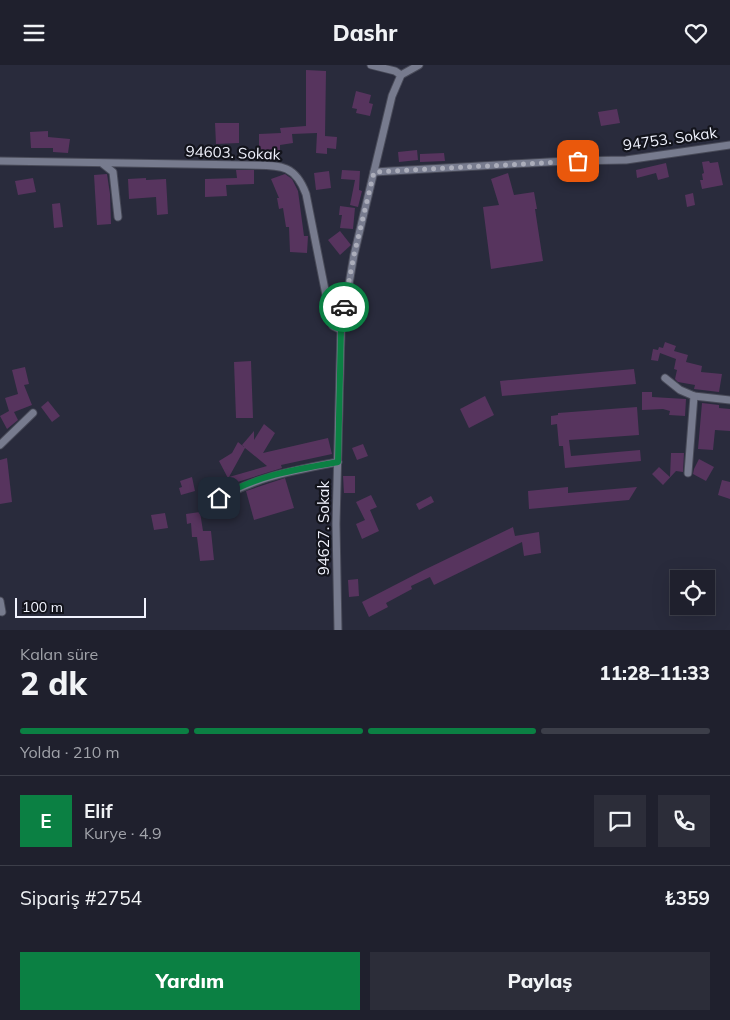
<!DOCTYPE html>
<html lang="tr">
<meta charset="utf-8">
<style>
:root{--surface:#1f202d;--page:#2c2d39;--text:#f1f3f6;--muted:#a1a3aa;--line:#3c3e49;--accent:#0b8043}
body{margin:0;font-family:Mulish,sans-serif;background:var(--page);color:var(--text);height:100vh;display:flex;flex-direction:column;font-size:19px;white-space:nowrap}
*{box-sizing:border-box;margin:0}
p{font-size:16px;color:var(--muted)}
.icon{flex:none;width:28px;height:28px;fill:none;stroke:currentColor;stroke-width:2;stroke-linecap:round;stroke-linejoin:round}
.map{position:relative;height:565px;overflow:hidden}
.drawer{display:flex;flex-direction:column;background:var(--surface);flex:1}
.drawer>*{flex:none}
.controls{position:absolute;left:670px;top:505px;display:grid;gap:10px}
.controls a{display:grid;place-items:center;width:45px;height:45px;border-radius:0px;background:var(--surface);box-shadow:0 5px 20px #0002,0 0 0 1px var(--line);font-size:25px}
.scale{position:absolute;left:15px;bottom:12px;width:131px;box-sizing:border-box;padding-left:5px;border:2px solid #f1f3fe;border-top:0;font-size:14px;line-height:18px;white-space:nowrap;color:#f1f3fe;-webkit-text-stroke:4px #13141c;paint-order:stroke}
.pin{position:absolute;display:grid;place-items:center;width:42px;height:42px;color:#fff;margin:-21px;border-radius:10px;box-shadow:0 2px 8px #0006}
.courier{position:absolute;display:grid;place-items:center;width:50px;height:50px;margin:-25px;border:4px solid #0b8043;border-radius:50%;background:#fff;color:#222;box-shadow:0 1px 6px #0007}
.headline em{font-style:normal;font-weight:800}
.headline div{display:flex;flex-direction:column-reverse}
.headline{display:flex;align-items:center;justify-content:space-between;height:85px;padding:0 20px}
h1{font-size:32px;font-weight:800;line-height:38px}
.bar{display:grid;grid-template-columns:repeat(4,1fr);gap:8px 5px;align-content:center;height:60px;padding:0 20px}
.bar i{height:6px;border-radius:4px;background:var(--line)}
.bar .active{background:var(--accent)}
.bar p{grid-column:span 4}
.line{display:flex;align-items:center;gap:12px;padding:0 20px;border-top:1px solid var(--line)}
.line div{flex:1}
.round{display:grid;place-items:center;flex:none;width:52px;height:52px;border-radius:0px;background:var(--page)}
.button{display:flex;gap:10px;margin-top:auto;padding:10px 20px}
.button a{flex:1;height:58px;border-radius:0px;background:var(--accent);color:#fff;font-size:20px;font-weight:800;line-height:58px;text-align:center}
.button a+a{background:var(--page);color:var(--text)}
header{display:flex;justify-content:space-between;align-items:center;height:65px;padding:0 20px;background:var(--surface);font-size:22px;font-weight:800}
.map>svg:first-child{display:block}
.building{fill:#57345e;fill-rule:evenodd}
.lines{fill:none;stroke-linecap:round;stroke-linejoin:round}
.minor-casing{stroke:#484a58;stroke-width:9}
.minor{stroke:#777b8e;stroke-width:7}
.done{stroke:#abadba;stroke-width:5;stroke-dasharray:0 9}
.route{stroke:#0b8043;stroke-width:6}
.labels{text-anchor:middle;stroke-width:4.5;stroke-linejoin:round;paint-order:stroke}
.street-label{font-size:15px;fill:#f1f3fe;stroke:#13141c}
</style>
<header><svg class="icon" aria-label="menu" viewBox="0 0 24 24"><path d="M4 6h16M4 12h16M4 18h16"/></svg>Dashr<svg class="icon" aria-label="heart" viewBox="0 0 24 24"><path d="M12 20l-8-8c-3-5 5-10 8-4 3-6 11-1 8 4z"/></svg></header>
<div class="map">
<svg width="730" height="565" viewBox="0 0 730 565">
<rect width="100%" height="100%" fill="#292b3c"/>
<g class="building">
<path d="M 306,5 L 326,6 L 325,71 L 337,72 L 336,84 L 327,83 L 327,89 L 316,88 L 317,68 L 292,69 L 293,78 L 280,80 L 280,90 L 259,91 L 259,69 L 281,68 L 280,63 L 306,61 Z"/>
<path d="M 356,26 L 371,30 L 369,38 L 373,39 L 370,51 L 356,48 L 357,44 L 352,43 Z"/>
<path d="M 617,44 L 620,58 L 601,61 L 598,47 Z"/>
<path d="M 215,58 L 239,58 L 239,78 L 216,79 Z"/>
<path d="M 48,66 L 48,72 L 70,74 L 68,88 L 53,87 L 53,83 L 31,83 L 30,67 Z"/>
<path d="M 417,85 L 418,95 L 399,97 L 398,87 Z"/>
<path d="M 444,88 L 445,96 L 420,97 L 420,89 Z"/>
<path d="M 709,96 L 710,98 L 718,97 L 723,120 L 702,124 L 700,115 L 703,115 L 702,109 L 704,108 L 702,97 Z"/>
<path d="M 666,98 L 669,112 L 658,115 L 656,108 L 637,113 L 636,105 Z"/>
<path d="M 236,105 L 254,105 L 254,119 L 226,120 L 227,131 L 205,132 L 205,114 L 237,113 Z"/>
<path d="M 342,105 L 360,106 L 359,125 L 362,126 L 358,142 L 350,140 L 355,115 L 341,114 Z"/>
<path d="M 329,106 L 331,123 L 316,125 L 314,108 Z"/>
<path d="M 508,108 L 514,130 L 534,127 L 537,144 L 535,144 L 543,196 L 491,204 L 483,142 L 499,140 L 491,114 Z"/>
<path d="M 107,109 L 110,129 L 111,159 L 97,160 L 94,110 Z"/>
<path d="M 285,109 L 292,114 L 298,126 L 304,171 L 308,171 L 307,188 L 290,187 L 289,162 L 286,162 L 283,143 L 279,144 L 277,133 L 279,133 L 271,114 Z"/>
<path d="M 33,113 L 36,127 L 18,130 L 15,116 Z"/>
<path d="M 146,113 L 146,115 L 166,114 L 168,149 L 157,150 L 156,132 L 129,134 L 128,114 Z"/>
<path d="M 693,128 L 695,140 L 687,142 L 685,130 Z"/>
<path d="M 60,138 L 63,162 L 54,163 L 52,139 Z"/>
<path d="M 340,141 L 355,143 L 353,164 L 340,163 L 342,150 L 339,150 Z"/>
<path d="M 340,166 L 351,180 L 340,190 L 328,175 Z"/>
<path d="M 665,277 L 676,281 L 674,286 L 688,290 L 686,297 L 702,301 L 701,307 L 722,309 L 719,327 L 694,324 L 695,320 L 678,317 L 675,314 L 677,305 L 674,304 L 676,294 L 660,288 L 658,296 L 651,295 L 653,284 L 658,285 L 659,282 L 663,283 Z"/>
<path d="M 251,296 L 253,353 L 236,353 L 234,297 Z"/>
<path d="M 25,302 L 29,319 L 24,320 L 32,340 L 14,347 L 18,355 L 7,364 L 0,351 L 9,346 L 5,333 L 18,329 L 12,305 Z"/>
<path d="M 634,304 L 636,319 L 502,331 L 500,316 Z"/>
<path d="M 642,327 L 652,327 L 652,332 L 686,334 L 685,351 L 669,350 L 670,346 L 663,344 L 642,345 Z"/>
<path d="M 485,331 L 494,350 L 469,363 L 460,344 Z"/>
<path d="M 48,336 L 60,351 L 52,357 L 41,342 Z"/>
<path d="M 702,338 L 719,340 L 719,343 L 730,344 L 730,366 L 715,365 L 713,385 L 698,384 Z"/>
<path d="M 637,342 L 639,370 L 569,375 L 571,391 L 640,385 L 641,396 L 565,403 L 563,381 L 559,381 L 557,359 L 551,360 L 551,351 L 558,350 L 558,348 Z"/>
<path d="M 264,359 L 275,368 L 263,388 L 328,373 L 332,389 L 281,400 L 282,403 L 231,419 L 219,396 L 232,388 L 238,377 L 244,382 L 242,380 L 254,366 L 254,375 ZM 245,383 L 267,401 L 229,412 Z"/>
<path d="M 363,379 L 368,391 L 357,395 L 352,383 Z"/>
<path d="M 671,388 L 684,388 L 683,407 L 676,406 L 663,420 L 652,409 L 659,402 L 670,412 Z"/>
<path d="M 7,393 L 12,437 L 0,439 L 0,395 Z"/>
<path d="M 699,394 L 714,402 L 706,416 L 693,409 L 694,404 Z"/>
<path d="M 343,411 L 355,411 L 355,428 L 344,428 Z"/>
<path d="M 192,412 L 195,426 L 181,430 L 179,423 L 182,422 L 180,416 Z"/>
<path d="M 285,413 L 294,443 L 254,455 L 246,426 Z"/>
<path d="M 722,415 L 730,417 L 730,434 L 718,430 Z"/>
<path d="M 568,422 L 568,428 L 637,422 L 629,435 L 529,444 L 528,426 Z"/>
<path d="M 371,430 L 377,442 L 370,445 L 379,466 L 362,474 L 356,459 L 365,455 L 356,437 Z"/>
<path d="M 431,431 L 434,437 L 419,445 L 416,439 Z"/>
<path d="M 200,447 L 203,466 L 211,466 L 214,495 L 200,496 L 197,472 L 192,472 L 191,458 L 187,459 L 186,449 Z"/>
<path d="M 165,448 L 168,463 L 154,465 L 151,450 Z"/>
<path d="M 513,462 L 515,471 L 539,467 L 541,488 L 524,491 L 522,477 L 434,520 L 430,512 L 411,521 L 412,524 L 386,538 L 388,542 L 369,552 L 362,537 L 424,505 Z"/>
<path d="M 358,514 L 359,531 L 349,532 L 348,515 Z"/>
</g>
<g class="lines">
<defs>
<g id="minor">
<path d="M 371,0 L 395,6 L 401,10"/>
<path d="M 0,96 L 245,100 C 276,101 294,96 306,129 L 327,235 L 329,254 L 333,261 L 341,265"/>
<path d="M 103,99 L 113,107 L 118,152"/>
<path d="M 374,107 L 567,96 L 626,95 L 730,80"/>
<path d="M 665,313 L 680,325 L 694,331 L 730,335"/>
<path d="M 0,380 L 33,348"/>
<path d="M 688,408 L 694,331"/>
<path d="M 207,442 C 248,413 290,406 338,397"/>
<path d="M 0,536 L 2,547"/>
<path d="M 338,565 L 336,459 L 341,265 L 354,190 L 392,31 L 401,10 L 419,0"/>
</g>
</defs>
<use href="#minor" class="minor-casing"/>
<use href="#minor" class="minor"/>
</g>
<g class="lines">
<path class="done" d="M 344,242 L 354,190 L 374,107 L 578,96"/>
<path class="route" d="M 219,433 C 254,411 297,404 338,397 L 341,265 L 344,242"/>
</g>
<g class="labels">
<g class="street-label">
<text transform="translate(670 74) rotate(-8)" y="5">94753. Sokak</text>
<text transform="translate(233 88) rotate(2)" y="5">94603. Sokak</text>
<text transform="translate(324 463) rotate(-90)" y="5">94627. Sokak</text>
</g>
</g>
</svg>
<div class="controls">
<a><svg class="icon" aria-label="locate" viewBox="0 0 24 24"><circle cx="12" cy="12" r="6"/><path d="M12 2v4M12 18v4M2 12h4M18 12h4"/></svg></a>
</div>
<div class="scale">100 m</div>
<div class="pin" style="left:578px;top:96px;background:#ea580c"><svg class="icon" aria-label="bag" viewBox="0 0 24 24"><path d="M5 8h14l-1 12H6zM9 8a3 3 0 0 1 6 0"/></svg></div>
<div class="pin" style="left:219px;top:433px;background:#1f2937"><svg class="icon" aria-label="home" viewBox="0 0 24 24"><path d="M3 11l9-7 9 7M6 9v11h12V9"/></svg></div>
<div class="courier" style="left:344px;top:242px"><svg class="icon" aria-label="car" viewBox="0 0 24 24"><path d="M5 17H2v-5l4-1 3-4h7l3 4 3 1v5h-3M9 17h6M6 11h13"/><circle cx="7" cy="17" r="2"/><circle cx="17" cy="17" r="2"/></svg></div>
</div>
<section class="drawer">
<div class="headline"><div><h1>2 dk</h1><p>Kalan süre</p></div><em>11:28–11:33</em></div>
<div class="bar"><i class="active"></i><i class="active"></i><i class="active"></i><i></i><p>Yolda · 210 m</p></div>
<div class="line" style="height:90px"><b class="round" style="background:var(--accent);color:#fff">E</b><div><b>Elif</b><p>Kurye · 4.9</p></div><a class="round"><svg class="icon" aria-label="chat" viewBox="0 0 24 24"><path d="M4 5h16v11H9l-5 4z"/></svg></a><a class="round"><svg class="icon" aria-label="phone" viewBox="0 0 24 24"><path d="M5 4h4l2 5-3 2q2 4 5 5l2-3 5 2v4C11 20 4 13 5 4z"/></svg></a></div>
<div class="line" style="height:65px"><div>Sipariş #2754</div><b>₺359</b></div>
<div class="button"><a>Yardım</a><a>Paylaş</a></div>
</section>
